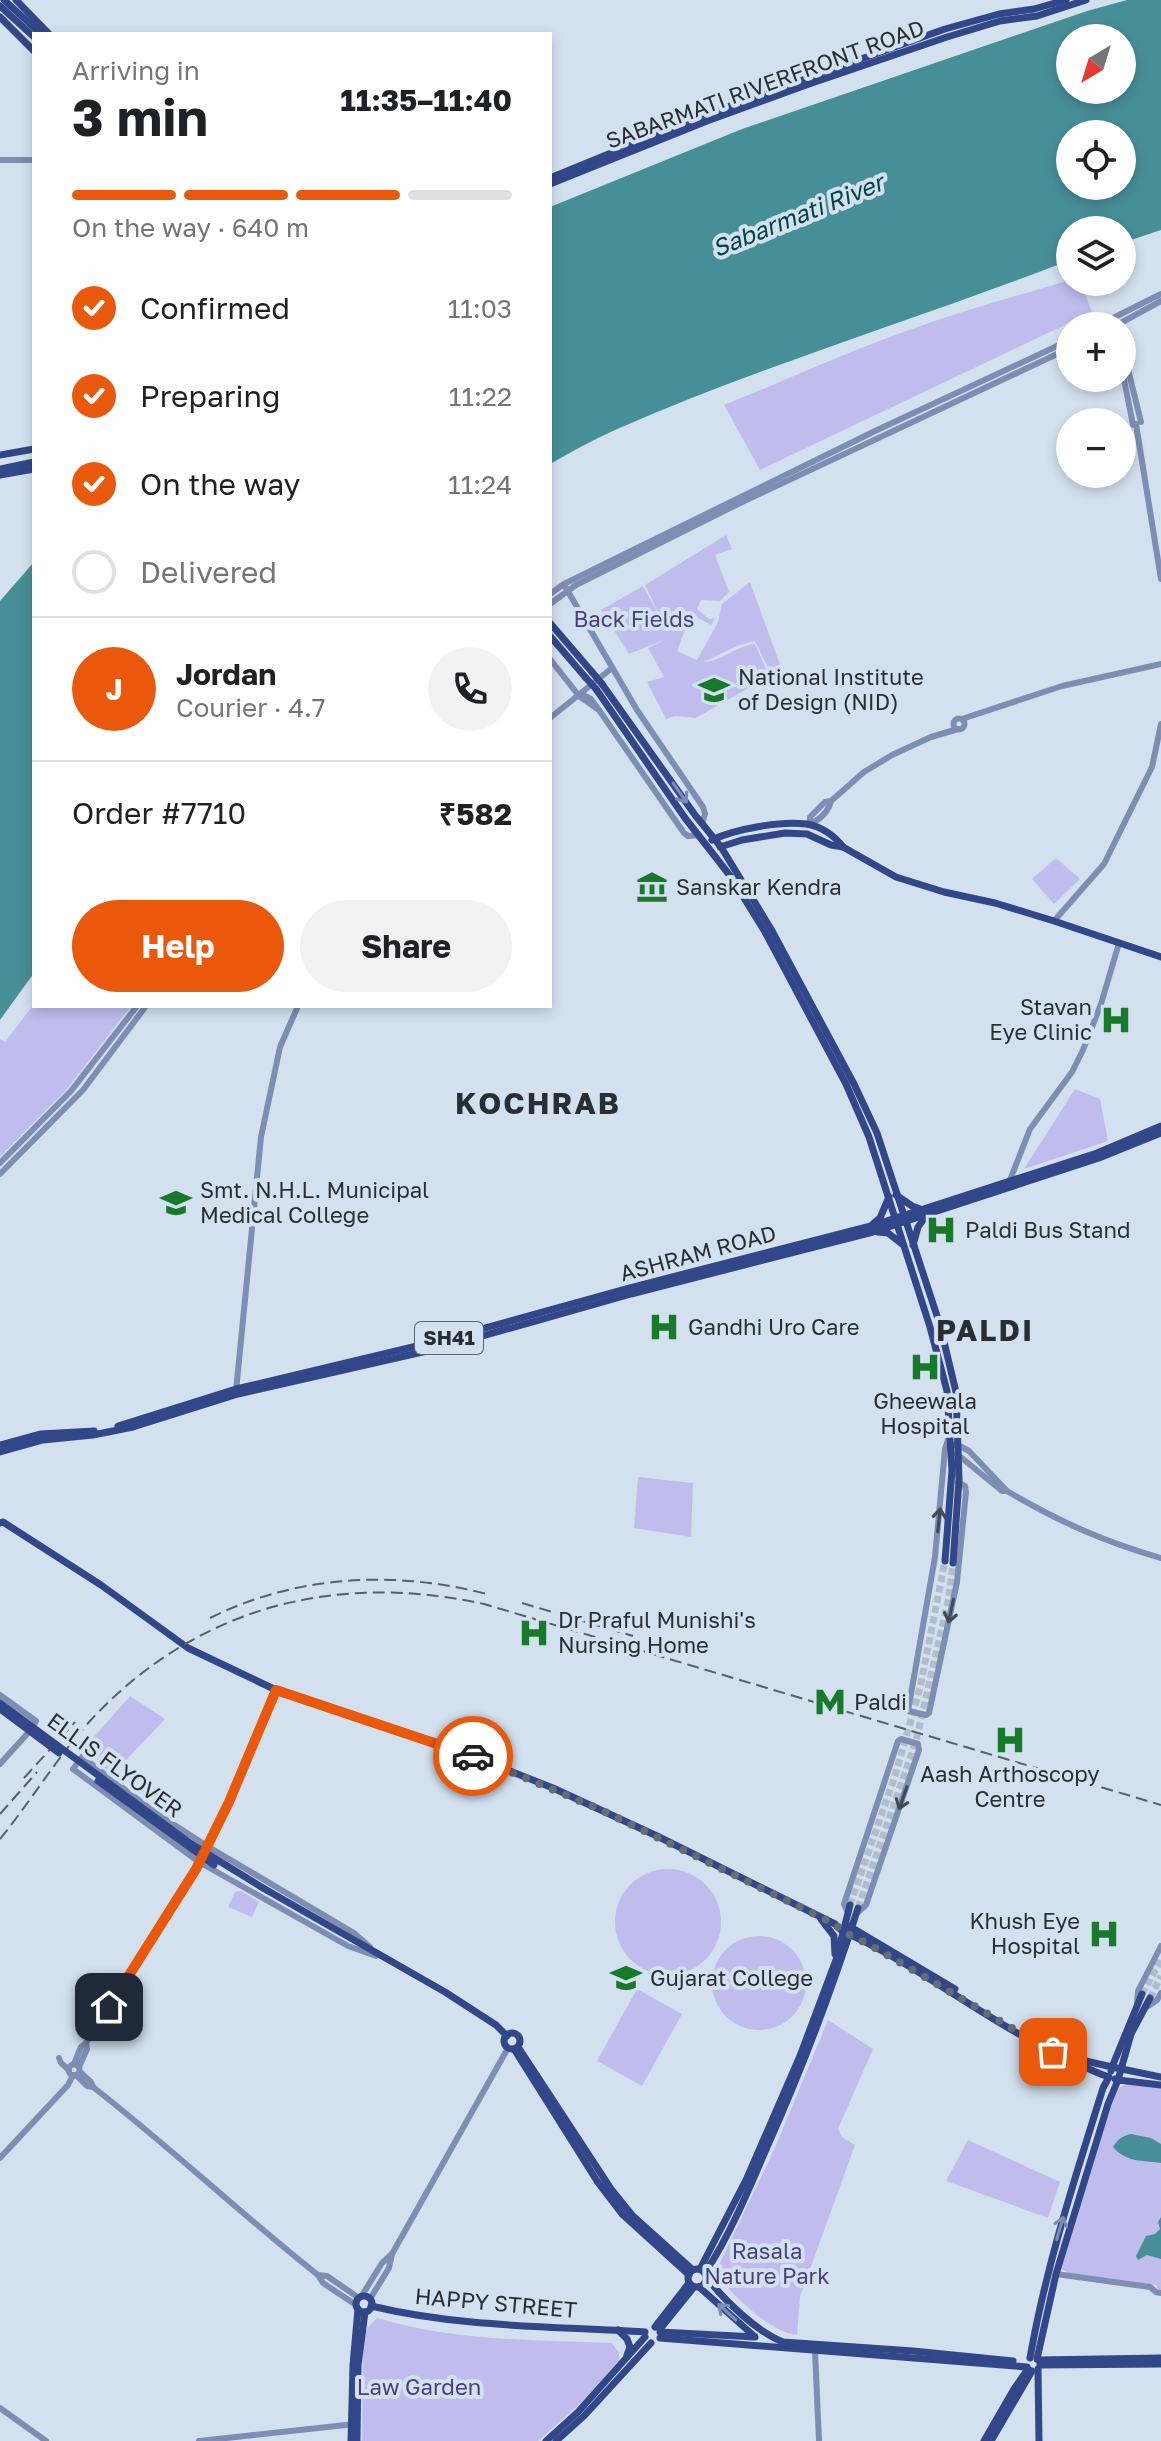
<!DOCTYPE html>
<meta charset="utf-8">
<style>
:root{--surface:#fff;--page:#f2f2f2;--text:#202124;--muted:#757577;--line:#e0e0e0;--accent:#ea580c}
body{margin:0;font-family:"Golos Text",sans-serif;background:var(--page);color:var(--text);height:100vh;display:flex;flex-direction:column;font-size:30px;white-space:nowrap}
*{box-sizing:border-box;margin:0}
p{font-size:26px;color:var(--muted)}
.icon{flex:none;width:44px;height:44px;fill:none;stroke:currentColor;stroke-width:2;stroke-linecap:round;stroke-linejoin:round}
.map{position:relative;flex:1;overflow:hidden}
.sheet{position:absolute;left:32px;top:32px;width:520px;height:976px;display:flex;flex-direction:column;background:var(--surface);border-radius:0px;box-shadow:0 4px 12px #0003}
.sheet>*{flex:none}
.needle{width:52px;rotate:218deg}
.fabs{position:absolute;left:1056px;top:24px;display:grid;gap:16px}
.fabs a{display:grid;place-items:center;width:80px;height:80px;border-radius:50%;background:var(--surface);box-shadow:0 4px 12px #0003;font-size:40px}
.pin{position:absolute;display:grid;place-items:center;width:68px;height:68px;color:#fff;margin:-34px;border-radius:16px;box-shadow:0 4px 12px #0006}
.courier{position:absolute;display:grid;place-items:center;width:80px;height:80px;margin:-40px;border:6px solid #ea580c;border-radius:50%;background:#fff;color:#222;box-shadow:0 2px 10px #0007}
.overview em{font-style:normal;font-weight:700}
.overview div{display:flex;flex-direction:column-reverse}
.overview{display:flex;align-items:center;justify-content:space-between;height:136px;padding:0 40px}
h1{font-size:52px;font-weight:700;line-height:60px}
.bar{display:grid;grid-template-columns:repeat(4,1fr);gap:12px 8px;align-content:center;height:96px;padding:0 40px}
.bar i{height:10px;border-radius:6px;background:var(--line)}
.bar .active{background:var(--accent)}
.bar p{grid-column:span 4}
.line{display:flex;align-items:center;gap:20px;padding:0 40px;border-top:2px solid var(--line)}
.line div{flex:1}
.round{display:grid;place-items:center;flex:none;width:84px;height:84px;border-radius:42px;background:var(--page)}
ol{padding:0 40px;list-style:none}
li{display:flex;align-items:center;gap:24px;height:88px}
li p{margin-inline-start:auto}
li .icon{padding:8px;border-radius:50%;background:var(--accent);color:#fff;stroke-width:4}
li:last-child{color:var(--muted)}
li i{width:44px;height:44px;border:4px solid var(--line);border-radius:50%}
.action{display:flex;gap:16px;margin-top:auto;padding:16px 40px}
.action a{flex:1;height:92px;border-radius:48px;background:var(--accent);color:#fff;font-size:32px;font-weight:700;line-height:92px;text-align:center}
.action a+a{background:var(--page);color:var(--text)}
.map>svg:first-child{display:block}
.green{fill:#c0bdee}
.water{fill:#478f98;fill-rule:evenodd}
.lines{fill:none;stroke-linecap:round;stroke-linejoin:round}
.major-tunnel{stroke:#b1bdca;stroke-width:7;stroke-dasharray:7 3.5;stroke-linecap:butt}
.minor{stroke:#7e8db3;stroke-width:6}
.major{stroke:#314789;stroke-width:7}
.rail{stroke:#585f67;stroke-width:2;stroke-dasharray:12 6;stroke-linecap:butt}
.major-bridge{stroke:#314789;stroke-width:7}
.oneway{stroke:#7a8cb7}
.oneway2{stroke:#424a5a}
.done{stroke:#646d75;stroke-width:8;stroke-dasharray:0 14.4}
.route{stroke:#ea580c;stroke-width:10}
.labels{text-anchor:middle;stroke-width:8;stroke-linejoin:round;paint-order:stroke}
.shield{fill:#d3e1ef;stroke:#5c646c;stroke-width:2}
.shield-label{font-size:20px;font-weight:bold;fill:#292e34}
.street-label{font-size:22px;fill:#292e34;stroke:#d3e1ef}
.park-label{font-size:22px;fill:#493f7f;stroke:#d3e1ef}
.poi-label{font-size:22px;fill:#292e34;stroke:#d3e1ef;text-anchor:start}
.water-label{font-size:24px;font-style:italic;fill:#00444b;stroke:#d3e1ef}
.district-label{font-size:30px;font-weight:bold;letter-spacing:2px;fill:#292e34;stroke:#d3e1ef}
</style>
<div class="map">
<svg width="1161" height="2441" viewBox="0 0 1161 2441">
<rect width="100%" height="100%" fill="#d3e1ef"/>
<g class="green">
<path d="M 1070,280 L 1070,282 L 1080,282 L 1092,312 L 760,470 L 724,405 C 787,380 848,351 912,329 C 964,310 1017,296 1070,280 Z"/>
<path d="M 726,535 L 732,549 L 715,555 L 729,592 L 720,601 L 701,600 L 697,609 L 709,619 L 715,618 L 711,625 L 691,614 L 677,651 L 697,660 L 718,622 L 722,604 L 750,582 L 783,673 L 772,676 L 755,641 L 739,645 L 704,662 C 722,661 736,646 755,644 L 769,676 L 696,718 L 675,716 L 666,719 L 647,682 L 664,677 L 648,648 L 666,639 L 629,654 L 601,610 L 643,586 L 662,621 L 645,585 Z"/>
<path d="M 1056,858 L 1080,879 L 1054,904 L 1032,879 Z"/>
<path d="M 34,1004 L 34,1006 L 131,1006 L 67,1089 L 0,1157 L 0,1039 L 5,1042 Z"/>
<path d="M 1075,1089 L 1100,1099 L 1108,1141 L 1024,1169 Z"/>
<path d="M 638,1477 L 693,1483 L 691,1537 L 634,1528 Z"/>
<path d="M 130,1696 L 165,1719 L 112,1775 L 85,1747 Z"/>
<circle cx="668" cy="1922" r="53"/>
<path d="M 241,1891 L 259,1902 L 252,1917 L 228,1907 L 235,1892 Z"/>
<circle cx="759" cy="1983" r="47"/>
<path d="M 637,1989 L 682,2014 L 642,2086 L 597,2061 Z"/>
<path d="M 828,2020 L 873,2049 L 838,2129 L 842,2137 L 855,2145 L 800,2297 L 797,2335 C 769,2332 733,2295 715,2273 L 774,2150 Z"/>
<path d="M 1129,2083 L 1161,2085 L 1161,2290 L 1158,2289 L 1156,2285 L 1068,2273 L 1061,2269 L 1108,2113 L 1119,2088 Z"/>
<path d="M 968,2140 L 1060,2182 L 1048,2218 L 946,2181 Z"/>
<path d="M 377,2318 C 454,2341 532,2340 612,2343 L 619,2353 L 619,2360 L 584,2400 L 538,2441 L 362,2441 L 363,2336 L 369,2326 Z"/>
</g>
<g class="water">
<path d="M 1127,0 L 1161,0 L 1161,230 L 1122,243 L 1122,230 L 1070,230 L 1070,260 C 919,319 763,365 615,430 C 593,440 571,452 550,464 L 550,207 L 742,129 L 1087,11 ZM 1070,38 L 1122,38 L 1122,90 L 1070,90 ZM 1070,134 L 1122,134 L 1122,186 L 1070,186 Z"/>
<path d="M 34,562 L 34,973 L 0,1020 L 0,601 Z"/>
<path d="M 1131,2134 L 1151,2138 L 1161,2144 L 1161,2163 C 1142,2160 1127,2163 1113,2147 C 1118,2139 1122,2136 1131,2134 Z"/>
<path d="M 1161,2217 L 1161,2259 L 1147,2255 L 1138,2260 L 1136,2256 L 1146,2236 L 1155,2234 L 1160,2229 L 1158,2222 Z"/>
</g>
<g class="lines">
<g class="major-tunnel">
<path d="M 850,1905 L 895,1776 L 920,1688 L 945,1561"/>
<path d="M 858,1908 L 916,1741 L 949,1597 L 953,1563"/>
<path d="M 1142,1994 L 1161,1960"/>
<path d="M 1150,1998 L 1161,1976"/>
</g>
<g class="minor">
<path d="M 0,160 L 34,160"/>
<path d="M 1097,326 L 1161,294"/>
<path d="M 1115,326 L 1161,301"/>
<path d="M 1122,345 L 1141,422"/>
<path d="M 1122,369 L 1133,425"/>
<path d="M 1136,424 L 1161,579"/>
<path d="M 566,588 L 637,710 L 703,807 L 705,814 L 702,824"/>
<path d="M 550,594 L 564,584 L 875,431 L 1070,340"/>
<path d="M 550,604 L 576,585 L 738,504 L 1070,348"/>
<path d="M 550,659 L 579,696 L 599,710 L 591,699 L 581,694"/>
<path d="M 599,710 L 684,833 L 688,836 L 699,835"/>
<path d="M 550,718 L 612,668"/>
<circle cx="959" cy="724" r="5.5"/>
<path d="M 962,719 L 1062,686 L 1161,664"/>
<path d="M 831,801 C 829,810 820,821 810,823 L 810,817 L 825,802 L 831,801 L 864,772 L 892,755 L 931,737 L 958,729"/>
<path d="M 1054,921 L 1104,864 L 1152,767 L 1161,724"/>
<path d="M 0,1163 L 71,1091 L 137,1006"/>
<path d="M 0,1174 L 83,1090 L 146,1006"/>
<path d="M 1010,1180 L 1030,1129 L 1072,1072 L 1083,1050 L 1101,1004 L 1119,943"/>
<path d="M 236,1391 L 261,1137 L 280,1047 L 298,1006"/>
<path d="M 949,1437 L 945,1449 L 935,1557 L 908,1711 L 926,1715 L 929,1713 L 957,1582 L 966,1492 L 965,1486 L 958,1482"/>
<path d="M 951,1445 L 958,1445 L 969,1451 L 1007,1491"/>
<path d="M 957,1454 L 1002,1491 L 1007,1491 C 1060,1522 1102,1541 1161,1558"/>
<path d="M 0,1695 L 36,1721 L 28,1733 L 0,1764"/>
<path d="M 206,1848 L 229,1802 L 276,1690"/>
<path d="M 848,1913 L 844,1904 L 898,1741 L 901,1739 L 918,1744 L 919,1750 L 866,1905 L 856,1914"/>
<path d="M 370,1947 L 354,1933 L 207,1846 L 153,1811 L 82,1757 L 73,1769 L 199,1862 L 348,1946 L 376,1956"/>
<path d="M 1137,2005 L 1138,1991 L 1161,1946"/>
<path d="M 1144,2009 L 1157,2000 L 1161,1993"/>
<path d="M 59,2058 L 61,2063 L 69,2070"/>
<path d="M 74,2064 L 81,2047 L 86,2043 L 167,1917 L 199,1861"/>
<circle cx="74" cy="2070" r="5.5"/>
<path d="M 79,2067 L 87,2049 L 86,2043"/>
<path d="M 80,2072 L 91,2082 L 93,2087"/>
<path d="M 76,2075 L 87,2086 L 93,2087 C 170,2147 241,2214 318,2275 L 323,2283 L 356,2305"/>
<path d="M 0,2158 L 68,2085 L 73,2075"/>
<path d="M 1056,2274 L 1150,2287 L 1156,2292 L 1161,2293"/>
<path d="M 318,2275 L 327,2276 L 359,2298"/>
<path d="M 361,2297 L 382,2263 L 392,2254 L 508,2048"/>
<path d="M 370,2299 L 389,2268 L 392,2254"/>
<path d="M 815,2351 L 819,2441"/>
<path d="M 0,2408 L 46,2441"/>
<path d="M 199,2441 L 355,2424"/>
</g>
<g class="major">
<path d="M 16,0 L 49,34"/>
<path d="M 0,17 L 34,51"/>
<path d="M 550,178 L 699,117 L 945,29 L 999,14 L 1034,9 L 1066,0"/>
<path d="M 550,184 L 707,121 L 809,84 L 947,37 L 1000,21 L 1037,16 L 1086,0"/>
<path d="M 0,455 L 34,449"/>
<path d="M 0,469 L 34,462"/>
<path d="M 0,475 L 34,469"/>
<path d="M 550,623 L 592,672"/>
<path d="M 550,636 L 586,678"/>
<path d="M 602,684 L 695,815 L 721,847 L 771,929 L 854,1084 L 877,1133 L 940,1325 L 956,1392 L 959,1480 L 953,1563"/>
<path d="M 596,689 L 685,818 L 731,877 L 765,932 L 846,1084 L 869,1137 L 930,1327 L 947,1391 L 952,1470 L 945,1561"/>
<path d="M 712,840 C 735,829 780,821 806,824 C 821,826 835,836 843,847"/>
<path d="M 720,847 L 742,840 L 785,833 L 807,834 L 831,845 L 843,847 L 896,877 L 944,892 L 995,903 L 1054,921 L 1161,957"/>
<path d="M 896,1195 L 912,1206 L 920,1209"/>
<path d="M 873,1224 L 880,1218 L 889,1197"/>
<path d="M 878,1232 L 888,1233 L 902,1244"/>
<path d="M 913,1245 L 918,1227 L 926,1216"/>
<path d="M 118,1426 L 236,1389 L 438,1341 L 629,1288 L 871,1226 L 1097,1153 L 1161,1126"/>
<path d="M 0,1445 L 41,1434 L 94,1431"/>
<path d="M 0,1452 L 43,1440 L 93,1435 L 133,1427 L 238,1394 L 440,1348 L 631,1294 L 873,1232 L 1099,1158 L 1161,1133"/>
<path d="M 0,1523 L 3,1522 L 101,1585 L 188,1648 L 276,1690 L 447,1746 L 553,1788 L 657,1836 L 835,1924 L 842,1931 C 920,1965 986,2022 1064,2057 C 1079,2064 1093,2072 1109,2077 L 1103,2088 C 1075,2178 1046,2266 1030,2358"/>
<path d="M 263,1888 L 445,1992 L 496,2025 L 507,2036"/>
<path d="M 821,1919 L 834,1936 L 835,1954"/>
<path d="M 849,1926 L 955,1989"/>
<circle cx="512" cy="2041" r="8"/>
<path d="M 518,2047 L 611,2189 L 632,2215 L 693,2270"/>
<path d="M 514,2049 L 597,2181 L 623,2215 L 689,2275"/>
<path d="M 1077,2059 L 1112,2067 L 1142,1994"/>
<path d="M 1111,2071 L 1112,2067 L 1161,2077"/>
<path d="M 1115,2079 L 1118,2080 L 1131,2034 L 1150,1998"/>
<circle cx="697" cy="2278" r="9"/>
<path d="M 700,2269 L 747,2178 L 800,2056 L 836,1960 L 850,1905"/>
<path d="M 705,2273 C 730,2235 749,2189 767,2147 C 802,2069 832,1990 858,1908"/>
<path d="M 707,2278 C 724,2300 757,2332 783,2342 L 913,2351 L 1013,2361"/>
<path d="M 699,2287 L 754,2336"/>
<circle cx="364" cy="2304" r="8"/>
<path d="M 371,2306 C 464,2328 552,2326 645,2332"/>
<path d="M 655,2327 L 689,2283"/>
<path d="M 660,2329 L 694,2287"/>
<path d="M 618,2330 L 627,2339 L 630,2347 L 627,2355"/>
<path d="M 660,2332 L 755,2337"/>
<path d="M 660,2338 L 1027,2367"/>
<path d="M 1037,2359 L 1056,2274 L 1108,2104 L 1118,2080 L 1161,2085"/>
<path d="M 1038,2360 L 1161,2358"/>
<path d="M 1040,2365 L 1161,2364"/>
<path d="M 1038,2369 L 1039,2441"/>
<path d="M 351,2441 L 353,2365 L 358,2309"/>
<path d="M 357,2441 L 358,2365 L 365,2312"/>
<path d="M 546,2441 L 578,2412 L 645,2337"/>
<path d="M 556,2441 L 584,2416 L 651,2343"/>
<path d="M 984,2441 L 1014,2389 L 1028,2369"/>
<path d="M 991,2441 L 1032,2371"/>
</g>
<g class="rail">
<path d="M 522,1603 L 633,1636"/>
<path d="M 210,1618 C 296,1575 395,1570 487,1594"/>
<path d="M 24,1778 L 75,1722"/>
<path d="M 0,1814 L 37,1772"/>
<path d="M 0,1839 C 31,1801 56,1759 89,1722 C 194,1608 334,1571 484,1604 L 1161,1805"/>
</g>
<g class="major-bridge">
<path d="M 4,0 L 41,34"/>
<path d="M 0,6 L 34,37"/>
<path d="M 592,672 L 602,684"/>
<path d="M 586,678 L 596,689"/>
<path d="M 0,1703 L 190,1843 L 263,1888"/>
<path d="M 0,1709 L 59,1753"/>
<path d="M 98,1781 L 214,1865"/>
</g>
</g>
<defs><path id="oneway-shaft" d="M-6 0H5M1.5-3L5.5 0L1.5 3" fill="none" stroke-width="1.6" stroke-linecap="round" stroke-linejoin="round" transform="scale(2)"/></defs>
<g class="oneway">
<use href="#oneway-shaft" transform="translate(680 793) rotate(55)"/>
<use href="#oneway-shaft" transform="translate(1060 2228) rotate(-74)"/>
<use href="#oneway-shaft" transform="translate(727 2312) rotate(-138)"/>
</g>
<g class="oneway2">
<use href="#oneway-shaft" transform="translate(939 1520) rotate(-84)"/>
<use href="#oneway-shaft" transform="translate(951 1611) rotate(102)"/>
<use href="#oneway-shaft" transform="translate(903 1798) rotate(109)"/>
</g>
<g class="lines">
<path class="done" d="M 473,1756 L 599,1809 L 835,1924 L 842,1931 L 870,1945 L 1053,2052"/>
<path class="route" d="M 109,2007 L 196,1869 L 229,1802 L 276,1690 L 473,1756"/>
</g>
<defs>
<symbol id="university-bare" viewBox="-9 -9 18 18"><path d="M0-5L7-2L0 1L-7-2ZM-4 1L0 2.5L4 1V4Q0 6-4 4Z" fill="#18792a" stroke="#d3e1ef" stroke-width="2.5" paint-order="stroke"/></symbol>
<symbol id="museum-bare" viewBox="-9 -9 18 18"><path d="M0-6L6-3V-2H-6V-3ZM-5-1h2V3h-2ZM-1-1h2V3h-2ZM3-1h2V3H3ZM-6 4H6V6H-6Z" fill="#18792a" stroke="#d3e1ef" stroke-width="2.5" paint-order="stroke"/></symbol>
<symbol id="hospital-bare" viewBox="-9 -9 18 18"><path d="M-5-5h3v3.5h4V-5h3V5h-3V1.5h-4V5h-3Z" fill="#18792a" stroke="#d3e1ef" stroke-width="2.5" paint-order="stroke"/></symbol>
<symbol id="metro-bare" viewBox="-9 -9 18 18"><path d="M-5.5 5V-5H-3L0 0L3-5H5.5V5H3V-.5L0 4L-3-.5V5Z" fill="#18792a" stroke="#d3e1ef" stroke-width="2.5" paint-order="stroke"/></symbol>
</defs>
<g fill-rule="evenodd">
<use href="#university-bare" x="692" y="668" width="44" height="44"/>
<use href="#museum-bare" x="630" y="865" width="44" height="44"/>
<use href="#hospital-bare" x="1094" y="998" width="44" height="44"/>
<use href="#university-bare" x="154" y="1181" width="44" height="44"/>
<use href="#hospital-bare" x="919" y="1208" width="44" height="44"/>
<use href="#hospital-bare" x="642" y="1305" width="44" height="44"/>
<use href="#hospital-bare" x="903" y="1345" width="44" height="44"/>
<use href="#hospital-bare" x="512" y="1611" width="44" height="44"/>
<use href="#metro-bare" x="808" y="1680" width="44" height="44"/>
<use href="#hospital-bare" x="988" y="1718" width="44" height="44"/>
<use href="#hospital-bare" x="1082" y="1912" width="44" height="44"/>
<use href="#university-bare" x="604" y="1956" width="44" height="44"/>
</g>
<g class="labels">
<rect class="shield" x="415" y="1322" width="68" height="32" rx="6"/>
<g class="shield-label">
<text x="449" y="1345">SH41</text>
</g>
<g class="street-label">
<text transform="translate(765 84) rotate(-20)" y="8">SABARMATI RIVERFRONT ROAD</text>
<text transform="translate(698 1253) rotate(-15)" y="8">ASHRAM ROAD</text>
<text transform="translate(115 1765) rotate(36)" y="8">ELLIS FLYOVER</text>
<text transform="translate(496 2303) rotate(5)" y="8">HAPPY STREET</text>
</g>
<g class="park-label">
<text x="634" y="627">Back Fields</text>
<text x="767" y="2259">Rasala<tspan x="767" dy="25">Nature Park</tspan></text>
<text x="419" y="2395">Law Garden</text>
</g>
<g class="poi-label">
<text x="738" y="685">National Institute<tspan x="738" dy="25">of Design (NID)</tspan></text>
<text x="676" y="895">Sanskar Kendra</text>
<text x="1092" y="1015" text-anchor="end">Stavan<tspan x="1092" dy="25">Eye Clinic</tspan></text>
<text x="200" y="1198">Smt. N.H.L. Municipal<tspan x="200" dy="25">Medical College</tspan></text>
<text x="965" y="1238">Paldi Bus Stand</text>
<text x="688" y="1335">Gandhi Uro Care</text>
<text x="925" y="1409" text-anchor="middle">Gheewala<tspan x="925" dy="25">Hospital</tspan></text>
<text x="558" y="1628">Dr Praful Munishi's<tspan x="558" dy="25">Nursing Home</tspan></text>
<text x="854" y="1710">Paldi</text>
<text x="1010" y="1782" text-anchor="middle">Aash Arthoscopy<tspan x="1010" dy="25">Centre</tspan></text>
<text x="1080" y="1929" text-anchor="end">Khush Eye<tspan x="1080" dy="25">Hospital</tspan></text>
<text x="650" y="1986">Gujarat College</text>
</g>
<g class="water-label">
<text transform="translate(798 216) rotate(-22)" y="8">Sabarmati River</text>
</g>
<g class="district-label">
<text x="538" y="1114">KOCHRAB</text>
<text x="985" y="1341">PALDI</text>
</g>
</g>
</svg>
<div class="fabs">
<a><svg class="needle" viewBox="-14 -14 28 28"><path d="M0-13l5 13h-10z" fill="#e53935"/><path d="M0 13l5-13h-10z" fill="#757577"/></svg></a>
<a><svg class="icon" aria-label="locate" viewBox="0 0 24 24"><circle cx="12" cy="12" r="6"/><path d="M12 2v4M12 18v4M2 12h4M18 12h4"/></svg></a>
<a><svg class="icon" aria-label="layers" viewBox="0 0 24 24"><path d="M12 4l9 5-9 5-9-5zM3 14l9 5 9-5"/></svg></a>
<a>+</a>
<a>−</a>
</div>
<div class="pin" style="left:1053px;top:2052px;background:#ea580c"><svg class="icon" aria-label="bag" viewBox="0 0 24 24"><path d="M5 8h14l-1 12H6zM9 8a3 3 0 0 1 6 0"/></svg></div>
<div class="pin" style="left:109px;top:2007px;background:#1f2937"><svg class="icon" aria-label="home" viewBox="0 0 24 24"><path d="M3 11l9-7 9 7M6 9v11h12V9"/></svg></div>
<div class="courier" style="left:473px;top:1756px"><svg class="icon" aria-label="car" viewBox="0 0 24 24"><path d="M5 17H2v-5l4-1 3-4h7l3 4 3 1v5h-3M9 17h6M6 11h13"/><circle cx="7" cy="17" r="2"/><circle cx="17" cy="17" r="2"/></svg></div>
<section class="sheet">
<div class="overview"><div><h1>3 min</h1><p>Arriving in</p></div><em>11:35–11:40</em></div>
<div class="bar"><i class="active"></i><i class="active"></i><i class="active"></i><i></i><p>On the way · 640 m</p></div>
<ol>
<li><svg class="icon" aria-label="check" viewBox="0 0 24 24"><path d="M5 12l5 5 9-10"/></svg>Confirmed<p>11:03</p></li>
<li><svg class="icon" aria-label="check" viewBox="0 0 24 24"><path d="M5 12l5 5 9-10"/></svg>Preparing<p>11:22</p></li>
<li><svg class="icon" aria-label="check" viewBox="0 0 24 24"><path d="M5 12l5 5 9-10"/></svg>On the way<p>11:24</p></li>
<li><i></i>Delivered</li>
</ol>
<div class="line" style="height:144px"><b class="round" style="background:var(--accent);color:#fff">J</b><div><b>Jordan</b><p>Courier · 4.7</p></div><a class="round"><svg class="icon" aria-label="phone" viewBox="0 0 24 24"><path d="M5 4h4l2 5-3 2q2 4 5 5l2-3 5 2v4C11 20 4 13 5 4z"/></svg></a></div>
<div class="line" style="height:104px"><div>Order #7710</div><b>₹582</b></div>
<div class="action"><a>Help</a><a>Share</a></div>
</section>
</div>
